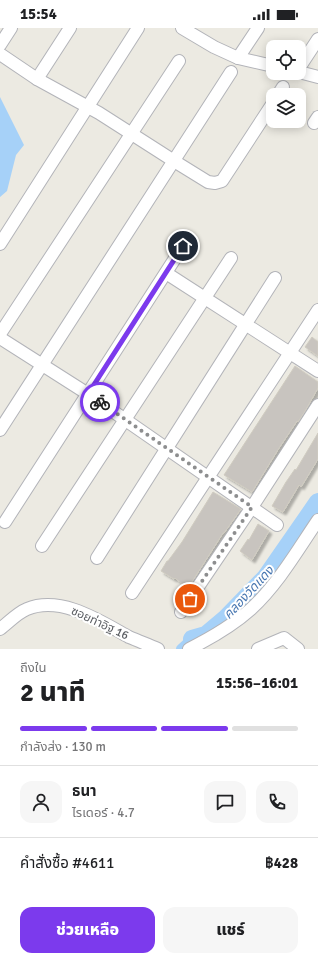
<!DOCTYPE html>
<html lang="th">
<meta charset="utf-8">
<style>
:root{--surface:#fff;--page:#f6f6f6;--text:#202124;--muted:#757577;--line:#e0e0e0;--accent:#7c3aed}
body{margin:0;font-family:Signika,"Noto Sans Thai",sans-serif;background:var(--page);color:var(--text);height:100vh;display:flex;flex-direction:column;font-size:15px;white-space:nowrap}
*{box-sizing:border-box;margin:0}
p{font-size:13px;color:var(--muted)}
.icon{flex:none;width:22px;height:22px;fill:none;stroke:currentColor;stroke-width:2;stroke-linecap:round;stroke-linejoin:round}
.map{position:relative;height:621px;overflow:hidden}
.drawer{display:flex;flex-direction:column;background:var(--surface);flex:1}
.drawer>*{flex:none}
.buttons{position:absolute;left:266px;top:12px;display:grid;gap:8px}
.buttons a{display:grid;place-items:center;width:40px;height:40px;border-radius:8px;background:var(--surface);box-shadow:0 2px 10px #0003;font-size:20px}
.pin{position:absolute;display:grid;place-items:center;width:34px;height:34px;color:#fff;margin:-17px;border:2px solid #fff;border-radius:50%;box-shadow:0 1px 4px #0007}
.courier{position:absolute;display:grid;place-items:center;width:40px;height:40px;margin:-20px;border:3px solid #7c3aed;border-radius:50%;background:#fff;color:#222;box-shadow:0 1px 5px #0007}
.summary em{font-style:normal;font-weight:800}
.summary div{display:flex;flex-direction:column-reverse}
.summary{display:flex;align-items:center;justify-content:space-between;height:68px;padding:0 20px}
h1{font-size:26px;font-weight:800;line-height:30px}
.bar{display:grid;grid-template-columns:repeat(4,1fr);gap:6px 4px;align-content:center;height:48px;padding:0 20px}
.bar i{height:5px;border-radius:3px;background:var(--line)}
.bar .on{background:var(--accent)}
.bar p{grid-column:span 4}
.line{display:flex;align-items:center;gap:10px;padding:0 20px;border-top:1px solid var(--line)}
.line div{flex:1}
.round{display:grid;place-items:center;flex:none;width:42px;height:42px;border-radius:12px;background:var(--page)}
.cta{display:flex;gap:8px;margin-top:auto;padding:8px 20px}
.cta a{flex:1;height:46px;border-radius:12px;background:var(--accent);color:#fff;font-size:16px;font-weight:800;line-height:46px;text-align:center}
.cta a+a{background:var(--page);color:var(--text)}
.status{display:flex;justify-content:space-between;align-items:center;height:28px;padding:0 20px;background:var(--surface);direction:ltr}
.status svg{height:11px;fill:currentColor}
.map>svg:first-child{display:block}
.water{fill:#a6d1f8}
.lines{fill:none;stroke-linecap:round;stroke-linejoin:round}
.canal{stroke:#a6d1f8;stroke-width:10}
.river{stroke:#a6d1f8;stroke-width:18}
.building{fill:#c8c4bf;stroke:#d0ccc1;filter:url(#shadow)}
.minor-casing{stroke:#b3b4b9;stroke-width:14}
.minor{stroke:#fff;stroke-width:12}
.done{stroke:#8d8e8f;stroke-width:4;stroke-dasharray:0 7.2}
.route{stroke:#7c3aed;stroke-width:5}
.labels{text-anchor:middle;stroke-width:4;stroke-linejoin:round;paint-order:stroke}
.street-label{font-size:12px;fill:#5a5d62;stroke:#fff}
.water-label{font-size:13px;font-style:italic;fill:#4877b1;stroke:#fff}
</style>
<div class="status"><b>15:54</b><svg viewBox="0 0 49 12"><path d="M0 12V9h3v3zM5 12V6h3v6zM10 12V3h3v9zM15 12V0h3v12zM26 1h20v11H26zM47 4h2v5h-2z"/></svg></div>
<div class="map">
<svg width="318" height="621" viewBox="0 0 318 621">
<defs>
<filter id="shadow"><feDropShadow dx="3" dy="3" stdDeviation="1" flood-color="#0004"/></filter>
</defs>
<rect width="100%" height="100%" fill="#eceae2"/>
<path class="water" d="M 0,69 L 24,117 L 16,127 L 7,163 L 0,169 Z"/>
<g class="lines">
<path class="canal" d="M 181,621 L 192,611"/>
<path class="river" d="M 192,611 L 206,607 L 225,591 L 266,549 L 318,474"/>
</g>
<g class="building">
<path d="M 312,309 L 318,314 L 318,328 L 305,319 Z"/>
<path d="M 295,338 L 318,354 L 318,360 L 305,383 L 298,394 L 297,393 L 279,420 L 252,464 L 224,447 Z"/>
<path d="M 318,405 L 318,431 L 301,459 L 299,457 L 283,484 L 272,478 L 286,454 L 295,441 L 296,442 Z"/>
<path d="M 213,464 L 241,481 L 224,505 L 223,505 L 188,560 L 175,550 L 174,551 L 161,543 L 167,533 L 168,533 L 182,514 Z"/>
<path d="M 258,496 L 269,503 L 252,532 L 240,523 L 248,511 L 249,512 Z"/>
</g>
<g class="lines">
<defs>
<g id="minor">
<path d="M 182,0 L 214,19 L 238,30 L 273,38"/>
<path d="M 0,17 L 11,0"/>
<path d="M 0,26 L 37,51 L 99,85 L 174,133 L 208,154 L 215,155 L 222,153 L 273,75"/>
<path d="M 238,30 L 258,0"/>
<path d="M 299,40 L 318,11"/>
<path d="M 299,44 L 318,49"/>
<path d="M 37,51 L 70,0"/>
<path d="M 278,67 L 283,59"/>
<path d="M 314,95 L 318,89"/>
<path d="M 0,216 L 138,0"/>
<path d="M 166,245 L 318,343"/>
<path d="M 0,306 L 179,33"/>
<path d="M 0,310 L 88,366 L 277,497"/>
<path d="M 0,402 L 231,44"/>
<path d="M 5,494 L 183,218"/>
<path d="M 42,518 L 231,230"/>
<path d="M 97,530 L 275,250"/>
<path d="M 132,565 L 318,282"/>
<path d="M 181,584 L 252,479 L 318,377"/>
<path d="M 0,601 C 8,595 17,585 27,581 C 61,567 100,593 129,609 C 139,613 148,617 158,621"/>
<path d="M 189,621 C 211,610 232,598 251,581 C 278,556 297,523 318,492"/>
<path d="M 258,621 L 284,610 L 298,621"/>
</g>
</defs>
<use href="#minor" class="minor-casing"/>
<use href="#minor" class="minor"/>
</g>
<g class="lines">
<path class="done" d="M 100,374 L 252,479 L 190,571"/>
<path class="route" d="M 100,374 L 88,366 L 183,218"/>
</g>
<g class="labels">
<g class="street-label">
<text transform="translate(100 595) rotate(25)" y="4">ซอยท่าอิฐ 16</text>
</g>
<g class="water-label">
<text transform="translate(248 564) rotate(-47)" y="5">คลองวัดแดง</text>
</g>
</g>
</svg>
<div class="buttons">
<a><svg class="icon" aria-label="locate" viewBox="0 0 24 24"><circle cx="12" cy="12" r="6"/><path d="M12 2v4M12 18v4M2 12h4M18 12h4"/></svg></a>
<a><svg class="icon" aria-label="layers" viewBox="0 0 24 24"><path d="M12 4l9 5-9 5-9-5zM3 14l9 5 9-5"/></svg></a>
</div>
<div class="pin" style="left:190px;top:571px;background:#ea580c"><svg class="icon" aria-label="bag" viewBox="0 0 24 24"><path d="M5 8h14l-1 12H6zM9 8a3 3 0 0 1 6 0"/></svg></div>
<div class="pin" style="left:183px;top:218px;background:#1f2937"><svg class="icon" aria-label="home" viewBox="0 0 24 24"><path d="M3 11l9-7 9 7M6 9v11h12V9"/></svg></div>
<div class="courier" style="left:100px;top:374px"><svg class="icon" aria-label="bike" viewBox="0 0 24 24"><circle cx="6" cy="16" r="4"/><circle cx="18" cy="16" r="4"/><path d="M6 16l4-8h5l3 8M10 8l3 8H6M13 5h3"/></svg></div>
</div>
<section class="drawer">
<div class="summary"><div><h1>2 นาที</h1><p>ถึงใน</p></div><em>15:56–16:01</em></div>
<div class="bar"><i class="on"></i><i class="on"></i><i class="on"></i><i></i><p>กำลังส่ง · 130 m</p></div>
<div class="line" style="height:72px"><a class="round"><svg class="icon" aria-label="person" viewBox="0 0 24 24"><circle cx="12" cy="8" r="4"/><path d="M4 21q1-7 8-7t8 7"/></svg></a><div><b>ธนา</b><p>ไรเดอร์ · 4.7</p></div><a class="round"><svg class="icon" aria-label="chat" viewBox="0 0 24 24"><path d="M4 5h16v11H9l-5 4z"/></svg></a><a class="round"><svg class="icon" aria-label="phone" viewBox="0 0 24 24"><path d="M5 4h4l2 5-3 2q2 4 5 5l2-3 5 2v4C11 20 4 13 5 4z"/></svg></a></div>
<div class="line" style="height:52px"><div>คำสั่งซื้อ #4611</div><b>฿428</b></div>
<div class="cta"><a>ช่วยเหลือ</a><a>แชร์</a></div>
</section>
